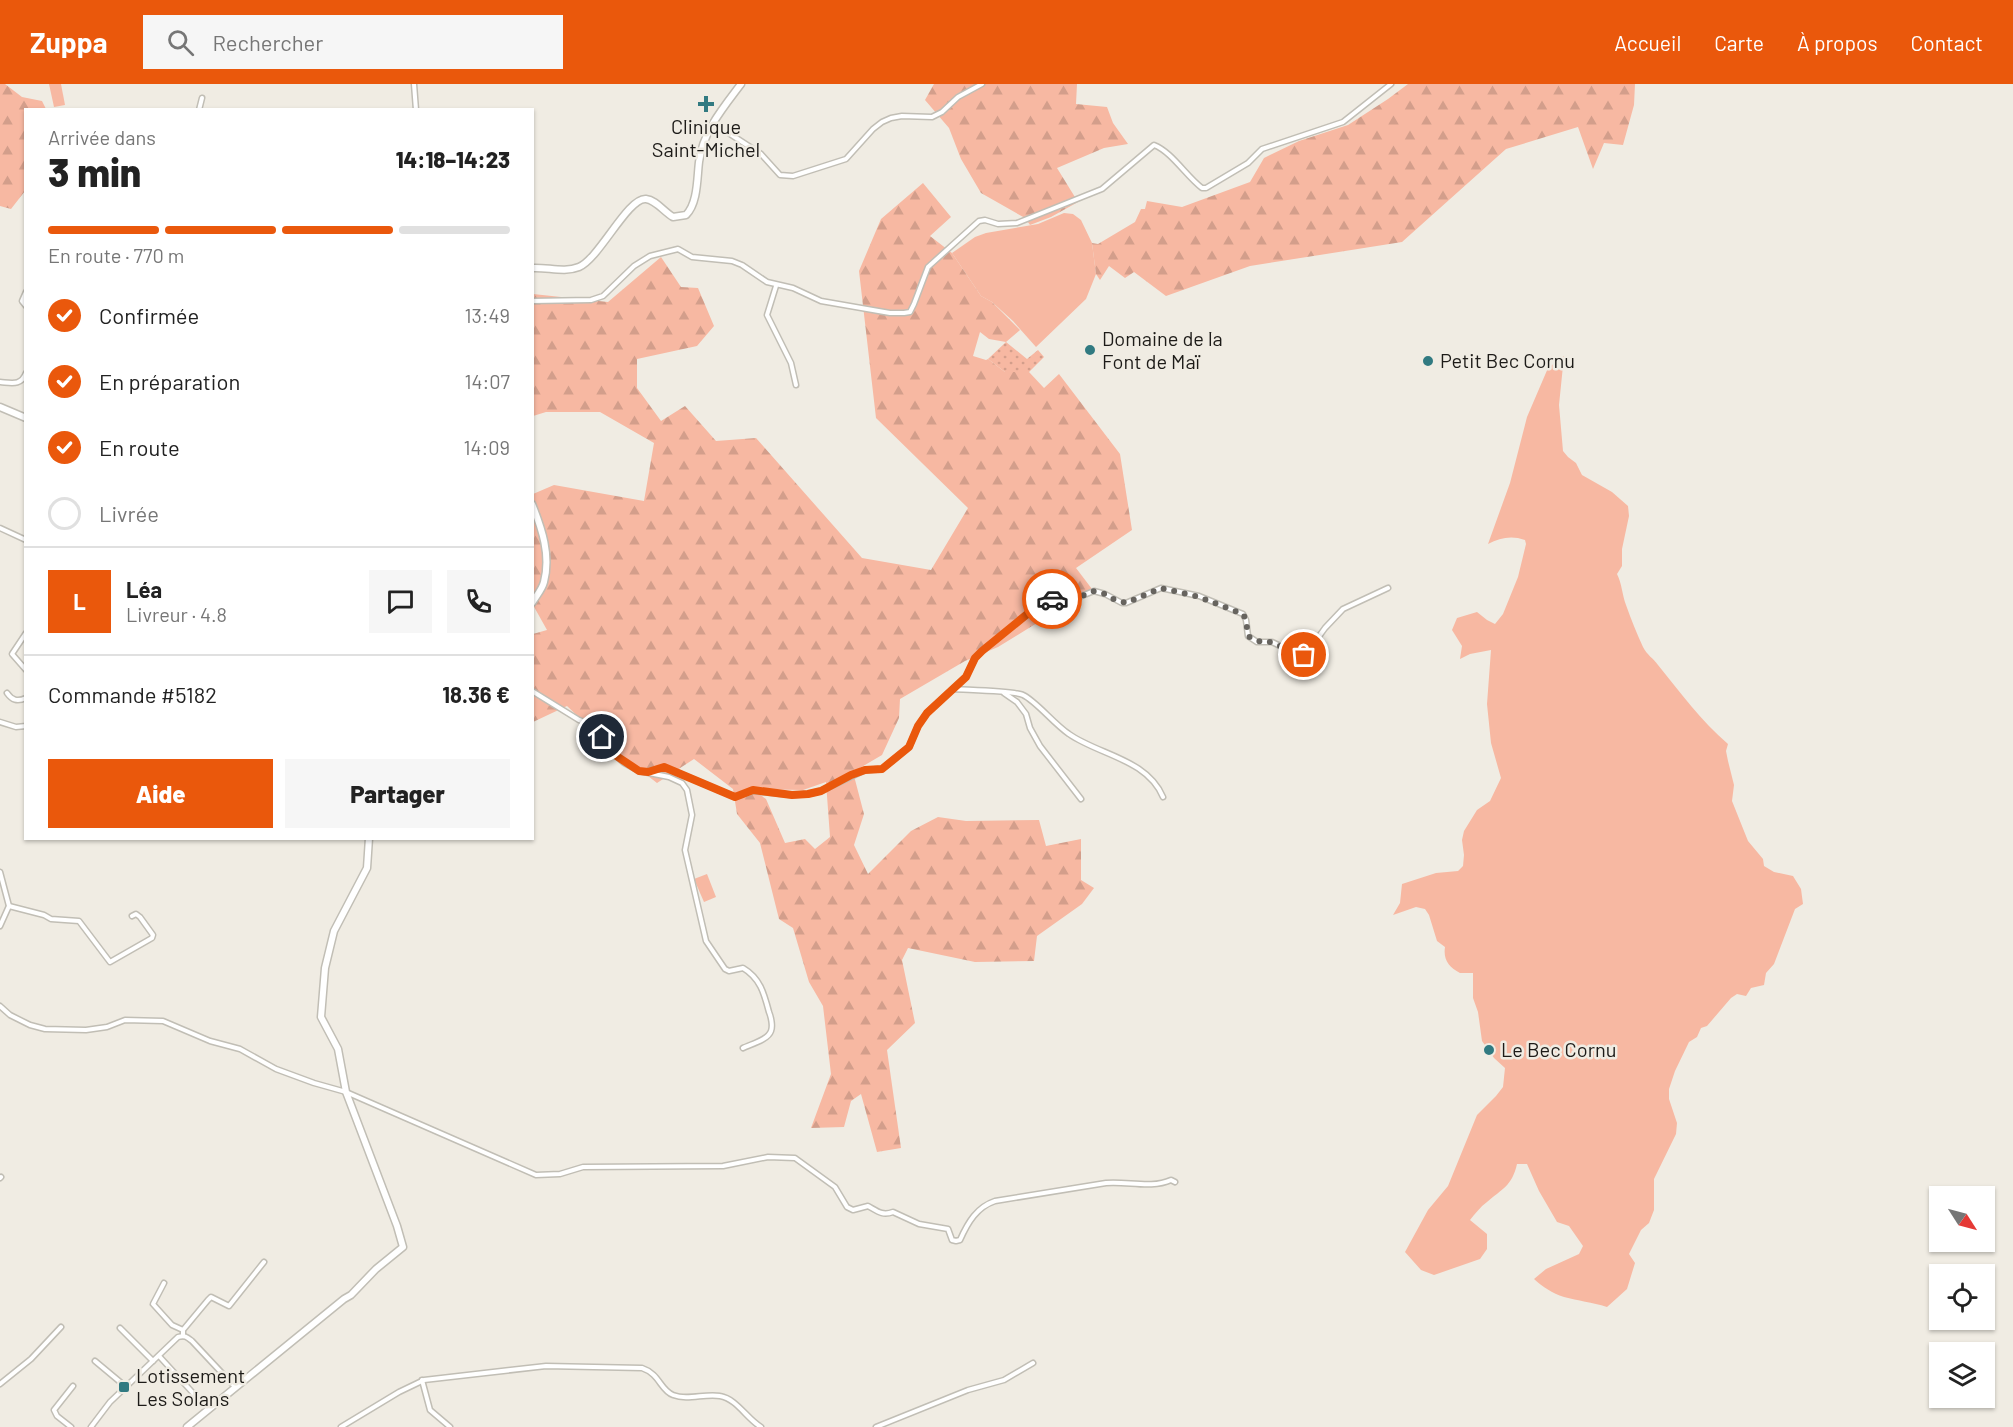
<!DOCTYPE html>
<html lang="fr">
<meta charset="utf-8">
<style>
:root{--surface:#fff;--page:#f6f6f6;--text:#222;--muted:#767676;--line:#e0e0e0;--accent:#ea580c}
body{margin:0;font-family:Barlow,sans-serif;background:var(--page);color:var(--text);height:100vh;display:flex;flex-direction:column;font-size:22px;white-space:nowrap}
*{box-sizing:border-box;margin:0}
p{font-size:20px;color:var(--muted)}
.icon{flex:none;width:33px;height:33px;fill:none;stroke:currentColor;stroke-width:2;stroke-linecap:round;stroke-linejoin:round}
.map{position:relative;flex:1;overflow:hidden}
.panel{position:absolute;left:24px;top:24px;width:510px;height:732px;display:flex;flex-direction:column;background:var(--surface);border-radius:0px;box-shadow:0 2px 4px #0004}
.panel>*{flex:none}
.needle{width:39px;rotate:126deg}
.controls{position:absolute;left:1929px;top:1102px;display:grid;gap:12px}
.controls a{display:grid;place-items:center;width:66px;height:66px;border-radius:0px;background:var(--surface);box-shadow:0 2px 4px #0004;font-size:30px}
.pin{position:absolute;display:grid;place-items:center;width:51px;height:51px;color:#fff;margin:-26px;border:3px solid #fff;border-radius:50%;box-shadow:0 2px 6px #0007}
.courier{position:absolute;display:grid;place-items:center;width:60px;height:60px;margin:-30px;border:4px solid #ea580c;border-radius:50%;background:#fff;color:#222;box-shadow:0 2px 8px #0007}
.overview em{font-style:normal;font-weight:800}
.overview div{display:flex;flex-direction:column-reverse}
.overview{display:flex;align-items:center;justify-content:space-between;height:102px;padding:0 24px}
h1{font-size:39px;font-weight:800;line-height:45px}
.bar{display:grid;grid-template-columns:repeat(4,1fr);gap:9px 6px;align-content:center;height:72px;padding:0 24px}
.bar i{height:8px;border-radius:4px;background:var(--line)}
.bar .current{background:var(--accent)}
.bar p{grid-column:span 4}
.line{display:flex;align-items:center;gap:15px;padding:0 24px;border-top:2px solid var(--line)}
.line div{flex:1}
.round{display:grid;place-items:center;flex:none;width:63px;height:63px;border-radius:0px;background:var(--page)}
ol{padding:0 24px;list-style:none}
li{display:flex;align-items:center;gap:18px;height:66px}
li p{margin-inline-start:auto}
li .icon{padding:6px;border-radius:50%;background:var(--accent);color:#fff;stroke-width:4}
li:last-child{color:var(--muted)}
li i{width:33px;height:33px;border:3px solid var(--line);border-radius:50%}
.cta{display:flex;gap:12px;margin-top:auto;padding:12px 24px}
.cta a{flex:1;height:69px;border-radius:0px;background:var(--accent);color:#fff;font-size:24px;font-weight:800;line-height:69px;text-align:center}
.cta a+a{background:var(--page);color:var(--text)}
header{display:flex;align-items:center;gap:36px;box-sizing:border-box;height:84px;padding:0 30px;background:var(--accent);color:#fff}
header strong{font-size:28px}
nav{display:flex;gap:33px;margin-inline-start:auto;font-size:21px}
.search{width:420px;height:54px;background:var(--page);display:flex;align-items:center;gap:15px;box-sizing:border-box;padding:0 21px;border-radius:0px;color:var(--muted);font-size:22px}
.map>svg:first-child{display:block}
.green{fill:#f7b8a2}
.forest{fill:url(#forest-firs);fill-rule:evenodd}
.park{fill:url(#park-dots)}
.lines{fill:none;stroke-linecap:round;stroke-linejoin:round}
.street-casing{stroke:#c1beb5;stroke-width:7}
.secondary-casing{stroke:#c1beb5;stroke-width:9}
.street{stroke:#fff;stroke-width:4}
.secondary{stroke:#fff;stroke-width:6}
.done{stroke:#67645f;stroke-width:6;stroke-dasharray:0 10.8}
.route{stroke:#ea580c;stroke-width:8}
.poi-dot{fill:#317a81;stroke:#f0ece3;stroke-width:2}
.labels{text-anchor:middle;stroke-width:5;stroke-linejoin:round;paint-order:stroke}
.poi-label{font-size:20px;fill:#1d1b18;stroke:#f0ece3;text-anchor:start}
</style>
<header>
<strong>Zuppa</strong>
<div class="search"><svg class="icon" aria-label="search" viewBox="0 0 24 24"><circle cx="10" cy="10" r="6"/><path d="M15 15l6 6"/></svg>Rechercher</div>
<nav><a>Accueil</a><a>Carte</a><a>À propos</a><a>Contact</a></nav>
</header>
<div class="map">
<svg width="2013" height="1343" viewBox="0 0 2013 1343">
<defs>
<pattern id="forest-firs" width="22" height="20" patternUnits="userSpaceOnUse" patternTransform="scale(1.5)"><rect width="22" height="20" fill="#f7b8a2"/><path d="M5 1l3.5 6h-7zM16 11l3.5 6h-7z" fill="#d39e8b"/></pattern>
<pattern id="park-dots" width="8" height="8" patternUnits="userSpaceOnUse" patternTransform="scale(1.5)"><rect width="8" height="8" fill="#f7b8a2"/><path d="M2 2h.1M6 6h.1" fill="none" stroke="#d39e8b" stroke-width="1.8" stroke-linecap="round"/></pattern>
</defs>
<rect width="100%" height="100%" fill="#f0ece3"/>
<g class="green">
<path d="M 49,0 L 61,0 L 65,21 L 54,23 Z"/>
<path d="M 1064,129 L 1073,130 L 1081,136 L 1092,159 L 1096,190 L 1086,215 L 1036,263 L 1013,237 L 992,218 L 981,212 L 952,169 L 975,153 L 986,149 L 1038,140 Z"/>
<path d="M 1564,272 L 1559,321 L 1563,367 L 1568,373 L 1576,379 L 1582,391 L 1612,408 L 1628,422 L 1629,432 L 1622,465 L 1622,482 L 1617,490 C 1622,500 1622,510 1626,521 C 1631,535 1637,550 1643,563 C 1647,571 1653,574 1658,581 C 1680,608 1701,637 1728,660 L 1726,667 L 1728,677 L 1734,701 L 1732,717 L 1748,757 L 1763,775 L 1764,782 L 1774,788 L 1793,792 L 1801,805 L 1803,820 L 1795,825 L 1774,880 L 1766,889 L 1764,901 L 1751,904 L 1746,912 L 1737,910 L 1731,914 L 1707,942 L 1701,944 L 1697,953 L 1689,958 L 1675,987 L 1669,1005 L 1669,1015 L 1677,1039 L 1676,1050 L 1654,1095 L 1654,1126 L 1649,1139 L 1641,1146 L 1629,1170 L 1635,1179 L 1627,1205 L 1607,1223 C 1592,1218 1578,1217 1564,1213 C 1552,1209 1543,1203 1534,1195 L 1546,1185 L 1579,1170 L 1583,1162 L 1569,1142 L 1557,1138 L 1539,1107 L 1527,1080 L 1517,1080 C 1512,1102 1502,1105 1487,1118 C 1480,1123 1475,1130 1470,1136 L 1487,1150 L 1487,1165 L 1480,1175 L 1434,1191 L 1421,1186 L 1405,1168 L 1428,1126 L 1448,1102 L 1477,1031 L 1496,1012 L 1503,1003 L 1505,984 L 1494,974 L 1482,957 L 1478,928 L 1473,914 L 1473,889 L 1460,889 C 1449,883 1443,876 1445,863 L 1437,857 L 1429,831 L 1425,825 L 1416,823 L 1393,831 L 1400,819 L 1402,800 L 1436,789 L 1458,787 L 1463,782 L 1464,771 L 1462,756 L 1464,747 L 1477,726 L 1490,717 L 1501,694 L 1491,659 L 1487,620 L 1491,566 L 1470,570 L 1460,575 L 1462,562 L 1452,546 L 1457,534 L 1477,528 L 1487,536 L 1495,540 L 1503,530 L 1518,493 L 1526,460 L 1525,456 C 1511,451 1500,454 1488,460 L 1510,399 L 1527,333 L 1548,284 Z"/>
<path d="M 707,790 L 716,813 L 704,818 L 694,795 Z"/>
</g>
<g class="forest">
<path d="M 0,0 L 5,0 L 22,13 L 42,17 L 46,25 L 26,26 L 25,107 L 11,125 L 0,122 Z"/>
<path d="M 934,0 L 1077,0 L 1076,20 L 1107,23 L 1113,39 L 1128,60 L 1104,64 L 1057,84 L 1078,118 L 1051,133 L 1030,141 L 1025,134 L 981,109 L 961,75 L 949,44 L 925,16 Z"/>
<path d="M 1408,0 L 1635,0 L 1634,21 L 1623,61 L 1604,59 L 1593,85 L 1578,43 L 1506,65 L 1402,158 L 1250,182 L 1166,212 L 1134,188 L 1125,194 L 1109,182 L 1100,196 L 1096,190 L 1092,159 L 1098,160 L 1135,138 L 1141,125 L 1145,125 L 1147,117 L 1182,123 L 1250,98 L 1264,74 L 1299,57 L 1348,41 L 1388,15 Z"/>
<path d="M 923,99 L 951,133 L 930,152 L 952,169 L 981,212 L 992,218 L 1020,246 L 1006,258 L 989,255 L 980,248 L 973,272 L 986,276 L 988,275 L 1005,288 L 1029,288 L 1044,304 L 1059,290 L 1120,370 L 1132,446 L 1076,484 L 1092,505 L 998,563 L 965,577 L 900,615 L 899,634 L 882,671 L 853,688 L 864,730 L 854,761 L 868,790 L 911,747 L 938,733 L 966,737 L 1039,736 L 1046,762 L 1081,755 L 1081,796 L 1094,804 L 1082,820 L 1037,852 L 1034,877 L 975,878 L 908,864 L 902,876 L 915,939 L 887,966 L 901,1064 L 877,1068 L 861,1010 L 851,1017 L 844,1043 L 811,1044 L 831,990 L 823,922 L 809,898 L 793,844 L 779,835 L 760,759 L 737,730 L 733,705 L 694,675 L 657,699 L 608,661 L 567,622 L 533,638 L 533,550 L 547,546 L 533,521 L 533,410 L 554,401 L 644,417 L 654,359 L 600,328 L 546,328 L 533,332 L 533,210 L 608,218 L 661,173 L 681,203 L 698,204 L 714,242 L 697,262 L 637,275 L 637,304 L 661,337 L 685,322 L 716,357 L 756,354 L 862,474 L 931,486 L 968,424 L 876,334 L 859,187 L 881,135 ZM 826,698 L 830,753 L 815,765 L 805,755 L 785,759 L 766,715 L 752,705 L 803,706 Z"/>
</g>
<path class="park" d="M 1006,258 L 1027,275 L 1038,266 L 1044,273 L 1029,288 L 1005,288 L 988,275 Z"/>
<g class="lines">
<defs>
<g id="street">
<path d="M 414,0 L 416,26"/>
<path d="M 199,26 L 202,14"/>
<path d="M 713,39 L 761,70 L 780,91 L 793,92 L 846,75 L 873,45 L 882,38 L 891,34 L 902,32 L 932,33 L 942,28 L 958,13 L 982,0"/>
<path d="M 776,202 L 767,231 L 791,279 L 796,301"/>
<path d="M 26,208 L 22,217 L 26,222"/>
<path d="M 532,217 L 591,216 L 603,212 L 634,182 L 650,172 L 678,165 L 692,173 L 732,177 L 742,181 L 767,198 L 793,204 L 821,217 L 890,229 L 904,229 L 910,228 L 914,220 L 928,183 L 979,137 L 985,136 L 998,140 L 1017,139 L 1102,105 L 1154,61 C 1172,68 1186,92 1202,104 L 1206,104 L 1248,79 L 1262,65 L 1343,38 L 1391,0"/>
<path d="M 0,298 C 12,299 21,302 26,289"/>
<path d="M 0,444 L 26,456"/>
<path d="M 26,549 L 12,570 L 26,586"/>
<path d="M 953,605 C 965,606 1016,607 1023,611 C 1036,617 1054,640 1069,650 C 1099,671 1147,675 1163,713"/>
<path d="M 532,607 L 579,636 L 596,642 L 615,671 L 624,679 L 639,687 L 669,693 L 682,699 L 687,706 L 692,731 L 685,766 L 706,857 L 725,885 L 729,887 L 743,884 C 760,894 764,909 769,928 C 771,933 773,942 771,947 C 768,956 751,960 743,964"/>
<path d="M 7,609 C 12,616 17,618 26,614"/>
<path d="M 1004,609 L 1017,618 L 1026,630 L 1030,644 L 1040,662 L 1081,715"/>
<path d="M 0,638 L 16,643 L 26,642"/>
<path d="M 648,688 L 664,683 L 735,713 L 753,707 L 792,711 L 808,710 L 821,707 L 865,686 L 882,685 L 909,663 L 918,642 L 927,629 L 966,593 L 975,574 L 982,567 L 1047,514 L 1074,515 L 1094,507 L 1105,510 L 1122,519 L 1126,519 L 1161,504 L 1199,512 L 1243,530 L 1246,536 L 1248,552 L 1257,558 L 1272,558 L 1301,572 L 1307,569 L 1325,544 L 1343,525 L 1388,504"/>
<path d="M 0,788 L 9,822 L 0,842"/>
<path d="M 9,822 L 44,831 L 51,835 L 79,837 L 110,878 L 152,854 L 153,851 L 140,833 L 136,830 L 132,832"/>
<path d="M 0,922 L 10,931 L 30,941 L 45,945 L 86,946 L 107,943 L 125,936 L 163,937 L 210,957 L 240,965 L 276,985 L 314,999 L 346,1008 L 536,1091 L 560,1090 L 583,1083 L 723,1082 L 768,1073 L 795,1074 L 835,1103 L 847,1123 L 853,1126 L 868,1122 C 877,1127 882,1132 893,1128 L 919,1140 L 948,1145 L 952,1156 L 956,1157 L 960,1156 C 968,1138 977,1123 995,1117 L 1106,1099 C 1128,1097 1151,1105 1171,1096 L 1175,1098"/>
<path d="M 0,1094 L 1,1093"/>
<path d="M 164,1199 L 153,1220 L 172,1241 L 183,1246"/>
<path d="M 120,1244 L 153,1277"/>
<path d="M 183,1252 L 183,1246 L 208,1216 L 211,1213 L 229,1222 L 264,1178"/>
<path d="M 159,1272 L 193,1309 L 194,1313"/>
<path d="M 95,1277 L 125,1302"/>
<path d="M 422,1296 L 430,1326 L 450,1343"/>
<path d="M 0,1300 L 31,1275 L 61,1243"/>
<path d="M 71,1343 L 57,1332 L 54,1326 L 73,1302"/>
<path d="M 91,1343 L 110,1318 L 178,1253 C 185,1251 187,1253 192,1257 L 235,1303"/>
<path d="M 341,1343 L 399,1308 L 424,1296 L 546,1282 L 642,1284 C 660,1290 660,1306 673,1311 C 688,1317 705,1309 720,1312 C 737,1315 747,1335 761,1343"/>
<path d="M 876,1343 L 968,1306 L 1004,1296 L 1033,1279"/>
</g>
<g id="secondary">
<path d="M 532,184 C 548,183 564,189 579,183 C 599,175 628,113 646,115 C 656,116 664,128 673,133 L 686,131 C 698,119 697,94 699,78 C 703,47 723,24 741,0"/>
<path d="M 0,323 L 26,334"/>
<path d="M 532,420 C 542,445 551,471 544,498 C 542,506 536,512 532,519"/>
<path d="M 187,1343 L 344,1215 L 351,1211 L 376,1185 L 403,1163 L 397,1142 L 346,1008 L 338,965 L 321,933 L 325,884 L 334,847 L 367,784 L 369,754"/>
</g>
</defs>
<use href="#street" class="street-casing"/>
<use href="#secondary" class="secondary-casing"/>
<use href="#street" class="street"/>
<use href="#secondary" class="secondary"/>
</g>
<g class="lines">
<path class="done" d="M 1052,515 L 1074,515 L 1094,507 L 1105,510 L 1115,516 L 1126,519 L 1161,504 L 1199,513 L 1243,530 L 1246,536 L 1248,552 C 1261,561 1261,555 1273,559 C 1282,562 1291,569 1301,572 L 1304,571"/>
<path class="route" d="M 602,653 L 615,671 L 639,687 L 648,688 L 664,683 L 735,713 L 753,706 L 792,711 L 808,710 L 821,707 L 851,691 L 865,686 L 882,685 L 909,663 L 918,642 L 927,629 L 966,593 L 975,574 L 982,567 L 1047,514 L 1052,515"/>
</g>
<g class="poi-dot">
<path d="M703 11h6v6h6v6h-6v6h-6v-6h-6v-6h6z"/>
<circle cx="1090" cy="266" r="6"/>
<circle cx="1428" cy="277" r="6"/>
<circle cx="1489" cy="966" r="6"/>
<rect x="118" y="1297" width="12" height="12" rx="3"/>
</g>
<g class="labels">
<g class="poi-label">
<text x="706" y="50" text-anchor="middle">Clinique<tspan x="706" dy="23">Saint-Michel</tspan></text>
<text x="1102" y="262">Domaine de la<tspan x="1102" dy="23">Font de Maï</tspan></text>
<text x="1440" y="284">Petit Bec Cornu</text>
<text x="1501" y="973">Le Bec Cornu</text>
<text x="136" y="1299">Lotissement<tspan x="136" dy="23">Les Solans</tspan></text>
</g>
</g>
</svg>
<div class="controls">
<a><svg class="needle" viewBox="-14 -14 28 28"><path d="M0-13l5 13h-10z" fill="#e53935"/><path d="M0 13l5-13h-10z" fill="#767676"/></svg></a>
<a><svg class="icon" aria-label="locate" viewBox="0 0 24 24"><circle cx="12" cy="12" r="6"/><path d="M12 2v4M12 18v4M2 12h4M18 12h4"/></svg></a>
<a><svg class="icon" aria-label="layers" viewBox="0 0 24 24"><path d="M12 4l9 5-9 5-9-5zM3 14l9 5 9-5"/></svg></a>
</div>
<div class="pin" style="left:1304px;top:571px;background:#ea580c"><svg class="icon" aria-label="bag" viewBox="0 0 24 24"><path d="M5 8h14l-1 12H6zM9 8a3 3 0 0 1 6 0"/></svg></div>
<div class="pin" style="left:602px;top:653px;background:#1f2937"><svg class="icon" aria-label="home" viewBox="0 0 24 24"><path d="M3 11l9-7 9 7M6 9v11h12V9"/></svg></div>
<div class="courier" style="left:1052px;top:515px"><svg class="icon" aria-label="car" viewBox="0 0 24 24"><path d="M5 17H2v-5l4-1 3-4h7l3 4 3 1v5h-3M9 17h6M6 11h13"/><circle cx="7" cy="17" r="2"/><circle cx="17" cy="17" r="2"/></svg></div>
<section class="panel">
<div class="overview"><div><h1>3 min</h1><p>Arrivée dans</p></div><em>14:18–14:23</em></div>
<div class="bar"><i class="current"></i><i class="current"></i><i class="current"></i><i></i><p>En route · 770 m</p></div>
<ol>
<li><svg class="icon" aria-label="check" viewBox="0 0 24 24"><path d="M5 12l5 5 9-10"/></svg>Confirmée<p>13:49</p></li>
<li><svg class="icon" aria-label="check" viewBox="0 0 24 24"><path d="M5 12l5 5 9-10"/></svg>En préparation<p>14:07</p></li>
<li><svg class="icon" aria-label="check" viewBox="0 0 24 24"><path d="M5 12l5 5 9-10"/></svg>En route<p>14:09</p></li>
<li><i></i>Livrée</li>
</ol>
<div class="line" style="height:108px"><b class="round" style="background:var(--accent);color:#fff">L</b><div><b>Léa</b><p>Livreur · 4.8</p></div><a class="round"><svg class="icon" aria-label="chat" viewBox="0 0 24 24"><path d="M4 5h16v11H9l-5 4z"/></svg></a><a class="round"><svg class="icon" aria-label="phone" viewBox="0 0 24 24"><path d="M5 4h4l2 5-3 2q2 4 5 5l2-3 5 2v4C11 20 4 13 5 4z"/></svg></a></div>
<div class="line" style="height:78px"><div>Commande #5182</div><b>18.36 €</b></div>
<div class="cta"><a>Aide</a><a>Partager</a></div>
</section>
</div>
